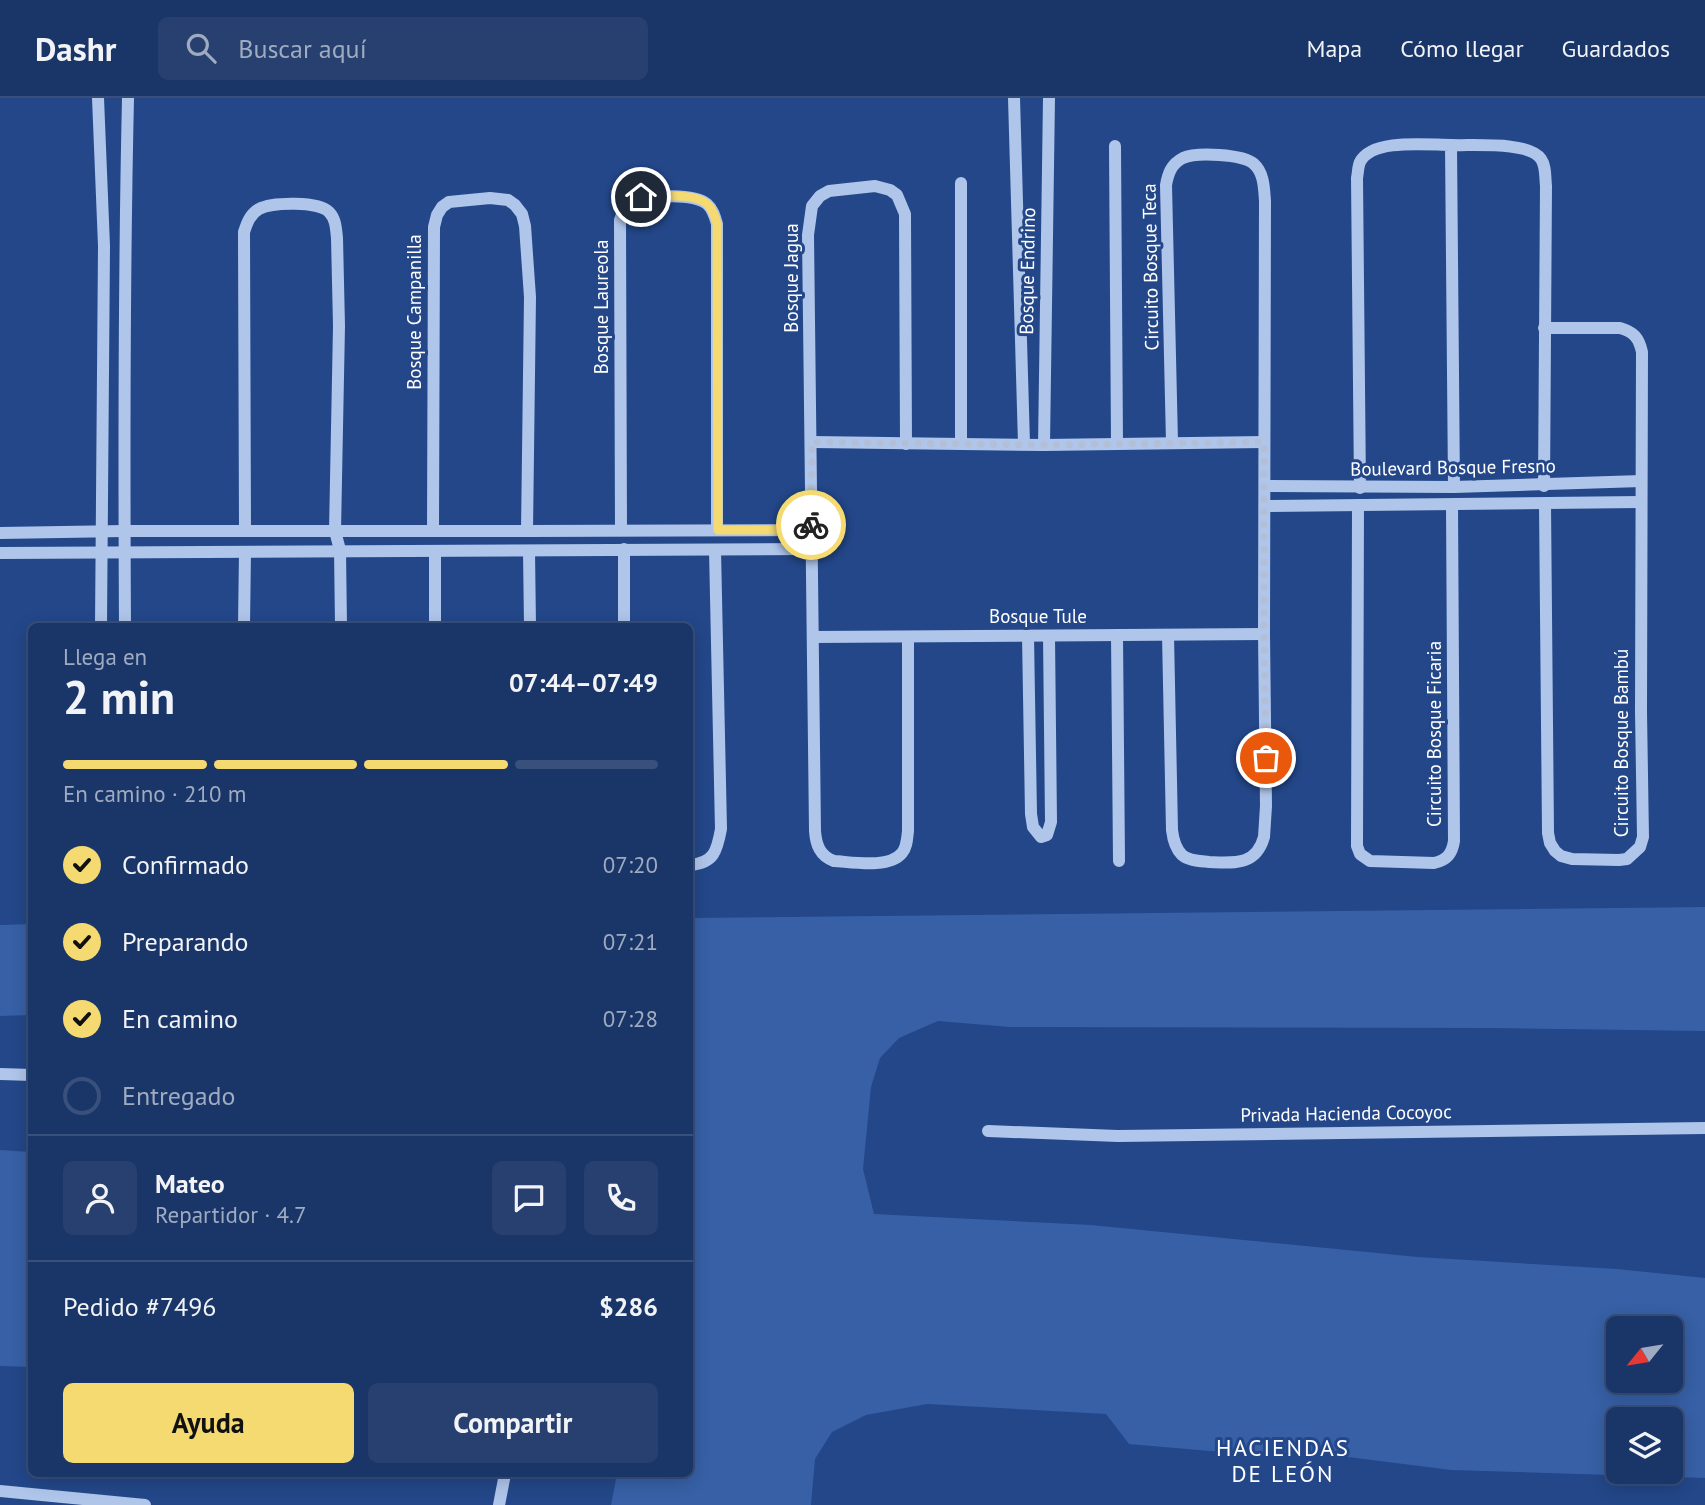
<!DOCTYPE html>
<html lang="es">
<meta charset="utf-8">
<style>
:root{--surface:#1a3567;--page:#274070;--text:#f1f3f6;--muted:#9fabc0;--line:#38507b;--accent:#f5da72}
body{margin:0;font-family:"PT Sans",sans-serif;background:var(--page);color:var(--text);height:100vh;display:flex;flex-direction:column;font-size:26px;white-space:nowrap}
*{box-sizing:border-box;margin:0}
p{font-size:23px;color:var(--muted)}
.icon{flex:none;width:38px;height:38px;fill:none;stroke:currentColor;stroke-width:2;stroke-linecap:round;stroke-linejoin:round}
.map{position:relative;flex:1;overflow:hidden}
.side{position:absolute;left:28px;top:525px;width:665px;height:854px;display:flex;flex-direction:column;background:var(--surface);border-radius:10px;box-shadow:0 4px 18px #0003,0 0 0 2px var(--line)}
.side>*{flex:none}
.needle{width:46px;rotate:240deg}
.tools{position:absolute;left:1606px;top:1218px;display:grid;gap:14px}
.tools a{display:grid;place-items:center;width:77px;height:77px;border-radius:10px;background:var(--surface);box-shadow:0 4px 18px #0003,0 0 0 2px var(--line);font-size:35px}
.pin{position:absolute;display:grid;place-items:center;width:60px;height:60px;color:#fff;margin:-30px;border:4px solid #fff;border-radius:50%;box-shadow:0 2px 7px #0007}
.courier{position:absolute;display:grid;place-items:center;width:70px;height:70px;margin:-35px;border:5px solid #f5da72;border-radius:50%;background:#fff;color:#222;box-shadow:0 2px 9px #0007}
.overview em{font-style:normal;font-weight:700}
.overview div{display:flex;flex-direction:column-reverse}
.overview{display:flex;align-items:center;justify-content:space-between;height:119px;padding:0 35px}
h1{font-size:46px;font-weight:700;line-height:52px}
.bar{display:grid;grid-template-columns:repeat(4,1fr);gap:10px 7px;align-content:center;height:84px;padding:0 35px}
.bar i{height:9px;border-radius:5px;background:var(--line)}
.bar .current{background:var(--accent)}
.bar p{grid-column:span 4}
.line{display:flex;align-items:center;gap:18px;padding:0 35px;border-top:2px solid var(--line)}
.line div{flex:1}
.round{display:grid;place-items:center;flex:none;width:74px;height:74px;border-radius:10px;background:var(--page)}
ol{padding:0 35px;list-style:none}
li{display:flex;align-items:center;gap:21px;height:77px}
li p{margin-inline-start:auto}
li .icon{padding:7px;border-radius:50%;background:var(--accent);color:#111;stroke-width:4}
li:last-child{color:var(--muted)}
li i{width:38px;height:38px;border:4px solid var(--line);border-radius:50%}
.action{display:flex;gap:14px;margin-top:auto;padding:14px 35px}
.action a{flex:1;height:80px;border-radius:10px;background:var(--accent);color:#111;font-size:28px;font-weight:700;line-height:80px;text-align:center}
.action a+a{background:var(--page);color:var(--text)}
header{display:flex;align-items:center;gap:42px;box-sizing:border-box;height:98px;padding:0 35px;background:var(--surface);border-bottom:2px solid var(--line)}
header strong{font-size:33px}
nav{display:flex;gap:38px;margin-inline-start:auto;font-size:24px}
.search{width:490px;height:63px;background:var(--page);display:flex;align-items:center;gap:18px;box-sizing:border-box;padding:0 24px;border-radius:10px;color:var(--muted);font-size:26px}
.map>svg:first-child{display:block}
.green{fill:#3760a6;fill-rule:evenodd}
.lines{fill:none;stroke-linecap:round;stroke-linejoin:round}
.minor{stroke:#afc5ea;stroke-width:12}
.done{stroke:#b2bfd6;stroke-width:7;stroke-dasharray:0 12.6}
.route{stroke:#f5da72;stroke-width:9}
.labels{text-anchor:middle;stroke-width:6;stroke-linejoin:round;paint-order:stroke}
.street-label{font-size:19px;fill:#fff;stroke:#234789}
.quarter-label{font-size:23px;letter-spacing:2px;fill:#fff;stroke:#234789}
</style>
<header>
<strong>Dashr</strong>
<div class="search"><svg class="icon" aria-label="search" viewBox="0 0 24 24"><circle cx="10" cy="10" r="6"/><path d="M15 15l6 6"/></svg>Buscar aquí</div>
<nav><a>Mapa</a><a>Cómo llegar</a><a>Guardados</a></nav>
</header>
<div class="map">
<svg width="1705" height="1407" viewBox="0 0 1705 1407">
<rect width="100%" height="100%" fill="#234789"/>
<g class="green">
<path d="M 1705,809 L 1705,933 L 1492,930 L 1010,929 L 938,923 L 899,940 L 880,960 L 871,989 L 863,1071 L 874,1116 L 1091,1127 L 1418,1159 L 1617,1171 L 1705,1180 L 1705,1380 L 1451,1372 L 1324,1356 L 1210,1353 L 1129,1346 L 1106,1316 L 927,1306 L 866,1317 L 832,1334 L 815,1361 L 811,1407 L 611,1407 L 617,1376 L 690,1376 L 690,820 ZM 1671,1230 L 1671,1283 L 1619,1283 L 1619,1230 ZM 1671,1321 L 1671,1374 L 1619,1374 L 1619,1321 Z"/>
<path d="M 31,826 L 31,917 L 0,918 L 0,827 Z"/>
<path d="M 0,1052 L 31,1054 L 31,1269 L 0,1268 Z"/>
</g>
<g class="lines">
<g class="minor">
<path d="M 98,0 L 104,148 L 101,528"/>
<path d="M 1014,0 L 1024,346"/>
<path d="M 1451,47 C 1472,48 1529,43 1541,61 C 1546,68 1545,79 1546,88 L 1544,388"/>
<path d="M 1115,48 L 1117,345"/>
<path d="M 1544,230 L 1620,230 C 1634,234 1639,240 1642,254 L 1641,614 L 1643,739 L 1640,749 L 1627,761 L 1619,762 L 1572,761 L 1561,758 L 1555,753 L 1550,745 L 1548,735 L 1545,406"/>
<path d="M 812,344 L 1044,347 L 1264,344"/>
<path d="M 906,346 L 905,116 L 897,97 L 890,92 L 875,88 L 829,93 L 820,98 L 812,108 L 808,137 L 815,733 C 816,747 820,758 834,763 C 852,764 889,771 902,755 C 907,749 907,741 908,733 L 908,539"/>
<path d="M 961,346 L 961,85"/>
<path d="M 1044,347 L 1049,0"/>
<path d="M 1265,388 L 1454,389 L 1641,383"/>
<path d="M 1360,390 L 1357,80 C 1358,75 1358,68 1360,64 C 1372,40 1428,47 1451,47 L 1454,389"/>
<path d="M 1358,407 L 1357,748 L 1360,756 L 1370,763 L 1434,765 C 1447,762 1452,756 1454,743 L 1452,407"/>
<path d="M 1265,408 L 1641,404"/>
<path d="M 621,432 L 620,122 L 624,111 L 634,101 C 651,98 694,95 707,106 C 713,111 715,119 717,126 L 717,432"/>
<path d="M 245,433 L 244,134 C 247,125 250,116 259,111 C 272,104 319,103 329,114 C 336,121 336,131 337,140 L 339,228 L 335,433 L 340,452 L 341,528"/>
<path d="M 433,433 L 434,129 L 437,117 L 442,109 L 449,104 L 490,100 L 508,102 L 515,107 L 522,116 L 525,128 L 530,199 L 527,433"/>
<path d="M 0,435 L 124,433 L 527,433 L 811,432"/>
<path d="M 624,451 L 624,528"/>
<path d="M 529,453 L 530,528"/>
<path d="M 0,455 L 812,451"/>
<path d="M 125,528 C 124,352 124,176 128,0"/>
<path d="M 244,528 L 245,454"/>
<path d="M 435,528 L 435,453"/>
<path d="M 1117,537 L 1119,763"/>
<path d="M 1168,537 L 1172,732 C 1173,741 1175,750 1182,757 C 1189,763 1200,763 1209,764 C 1234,765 1256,768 1264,739 L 1266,708 L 1264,536 L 1265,103 C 1264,90 1264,75 1254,66 C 1243,56 1196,54 1183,60 C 1171,66 1168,76 1166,87 L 1172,344"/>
<path d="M 1028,538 L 1031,716 L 1033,729 L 1041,739 L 1047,737 L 1051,724 L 1049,538"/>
<path d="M 813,539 L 1264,536"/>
<path d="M 690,767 C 714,765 717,753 721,731 L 715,452"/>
<path d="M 0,976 L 32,977"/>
<path d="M 988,1033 L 1118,1038 L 1705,1030"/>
<path d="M 0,1393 L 145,1407"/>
<path d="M 499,1407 L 505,1376"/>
</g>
</g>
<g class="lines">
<path class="done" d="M 811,427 L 812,344 L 1044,347 L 1264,344 L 1264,536 L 1266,660"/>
<path class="route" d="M 641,99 C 659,99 694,94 707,106 C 713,111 715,119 717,126 L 718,432 L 811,432 L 811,427"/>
</g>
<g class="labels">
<g class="street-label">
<text transform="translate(1150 169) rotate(-91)" y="7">Circuito Bosque Teca</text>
<text transform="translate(1027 173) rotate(-89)" y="7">Bosque Endrino</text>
<text transform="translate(791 180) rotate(-90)" y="7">Bosque Jagua</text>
<text transform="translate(601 209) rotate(-90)" y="7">Bosque Laureola</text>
<text transform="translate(414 214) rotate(-90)" y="7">Bosque Campanilla</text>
<text transform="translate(1453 369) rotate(-1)" y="7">Boulevard Bosque Fresno</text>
<text x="1038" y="525">Bosque Tule</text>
<text transform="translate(1434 636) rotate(-90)" y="7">Circuito Bosque Ficaria</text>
<text transform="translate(1621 645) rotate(-90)" y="7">Circuito Bosque Bambú</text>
<text transform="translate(1346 1015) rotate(-1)" y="7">Privada Hacienda Cocoyoc</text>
</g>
<g class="quarter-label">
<text x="1283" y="1358">HACIENDAS<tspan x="1283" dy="26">DE LEÓN</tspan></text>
</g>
</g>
</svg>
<div class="tools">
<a><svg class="needle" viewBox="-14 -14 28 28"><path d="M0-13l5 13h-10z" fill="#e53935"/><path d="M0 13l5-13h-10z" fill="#9fabc0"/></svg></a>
<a><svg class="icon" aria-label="layers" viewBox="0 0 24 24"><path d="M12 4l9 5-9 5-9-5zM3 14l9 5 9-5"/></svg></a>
</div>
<div class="pin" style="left:1266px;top:660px;background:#ea580c"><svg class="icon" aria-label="bag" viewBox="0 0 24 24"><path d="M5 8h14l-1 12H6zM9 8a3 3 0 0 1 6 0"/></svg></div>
<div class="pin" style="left:641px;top:99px;background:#1f2937"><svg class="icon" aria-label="home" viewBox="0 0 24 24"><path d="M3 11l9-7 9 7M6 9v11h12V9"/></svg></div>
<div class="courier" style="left:811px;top:427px"><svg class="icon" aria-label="bike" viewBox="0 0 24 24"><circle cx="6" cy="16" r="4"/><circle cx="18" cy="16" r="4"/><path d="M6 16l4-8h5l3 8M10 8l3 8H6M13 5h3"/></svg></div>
<section class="side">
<div class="overview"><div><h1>2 min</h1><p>Llega en</p></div><em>07:44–07:49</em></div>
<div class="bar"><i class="current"></i><i class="current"></i><i class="current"></i><i></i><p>En camino · 210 m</p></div>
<ol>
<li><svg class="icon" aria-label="check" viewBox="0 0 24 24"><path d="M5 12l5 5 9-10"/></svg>Confirmado<p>07:20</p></li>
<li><svg class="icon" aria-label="check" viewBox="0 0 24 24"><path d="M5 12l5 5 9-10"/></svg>Preparando<p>07:21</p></li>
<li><svg class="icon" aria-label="check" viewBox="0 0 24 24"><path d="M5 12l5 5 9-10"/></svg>En camino<p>07:28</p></li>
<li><i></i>Entregado</li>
</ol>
<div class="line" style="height:126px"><a class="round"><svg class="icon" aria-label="person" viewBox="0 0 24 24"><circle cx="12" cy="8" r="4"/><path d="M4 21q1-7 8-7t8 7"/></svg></a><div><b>Mateo</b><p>Repartidor · 4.7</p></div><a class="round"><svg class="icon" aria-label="chat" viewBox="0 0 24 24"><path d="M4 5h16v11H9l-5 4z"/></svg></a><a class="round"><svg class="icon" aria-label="phone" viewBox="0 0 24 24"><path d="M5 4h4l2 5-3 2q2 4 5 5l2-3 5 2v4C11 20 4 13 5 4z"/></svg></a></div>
<div class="line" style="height:91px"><div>Pedido #7496</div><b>$286</b></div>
<div class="action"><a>Ayuda</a><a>Compartir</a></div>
</section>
</div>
